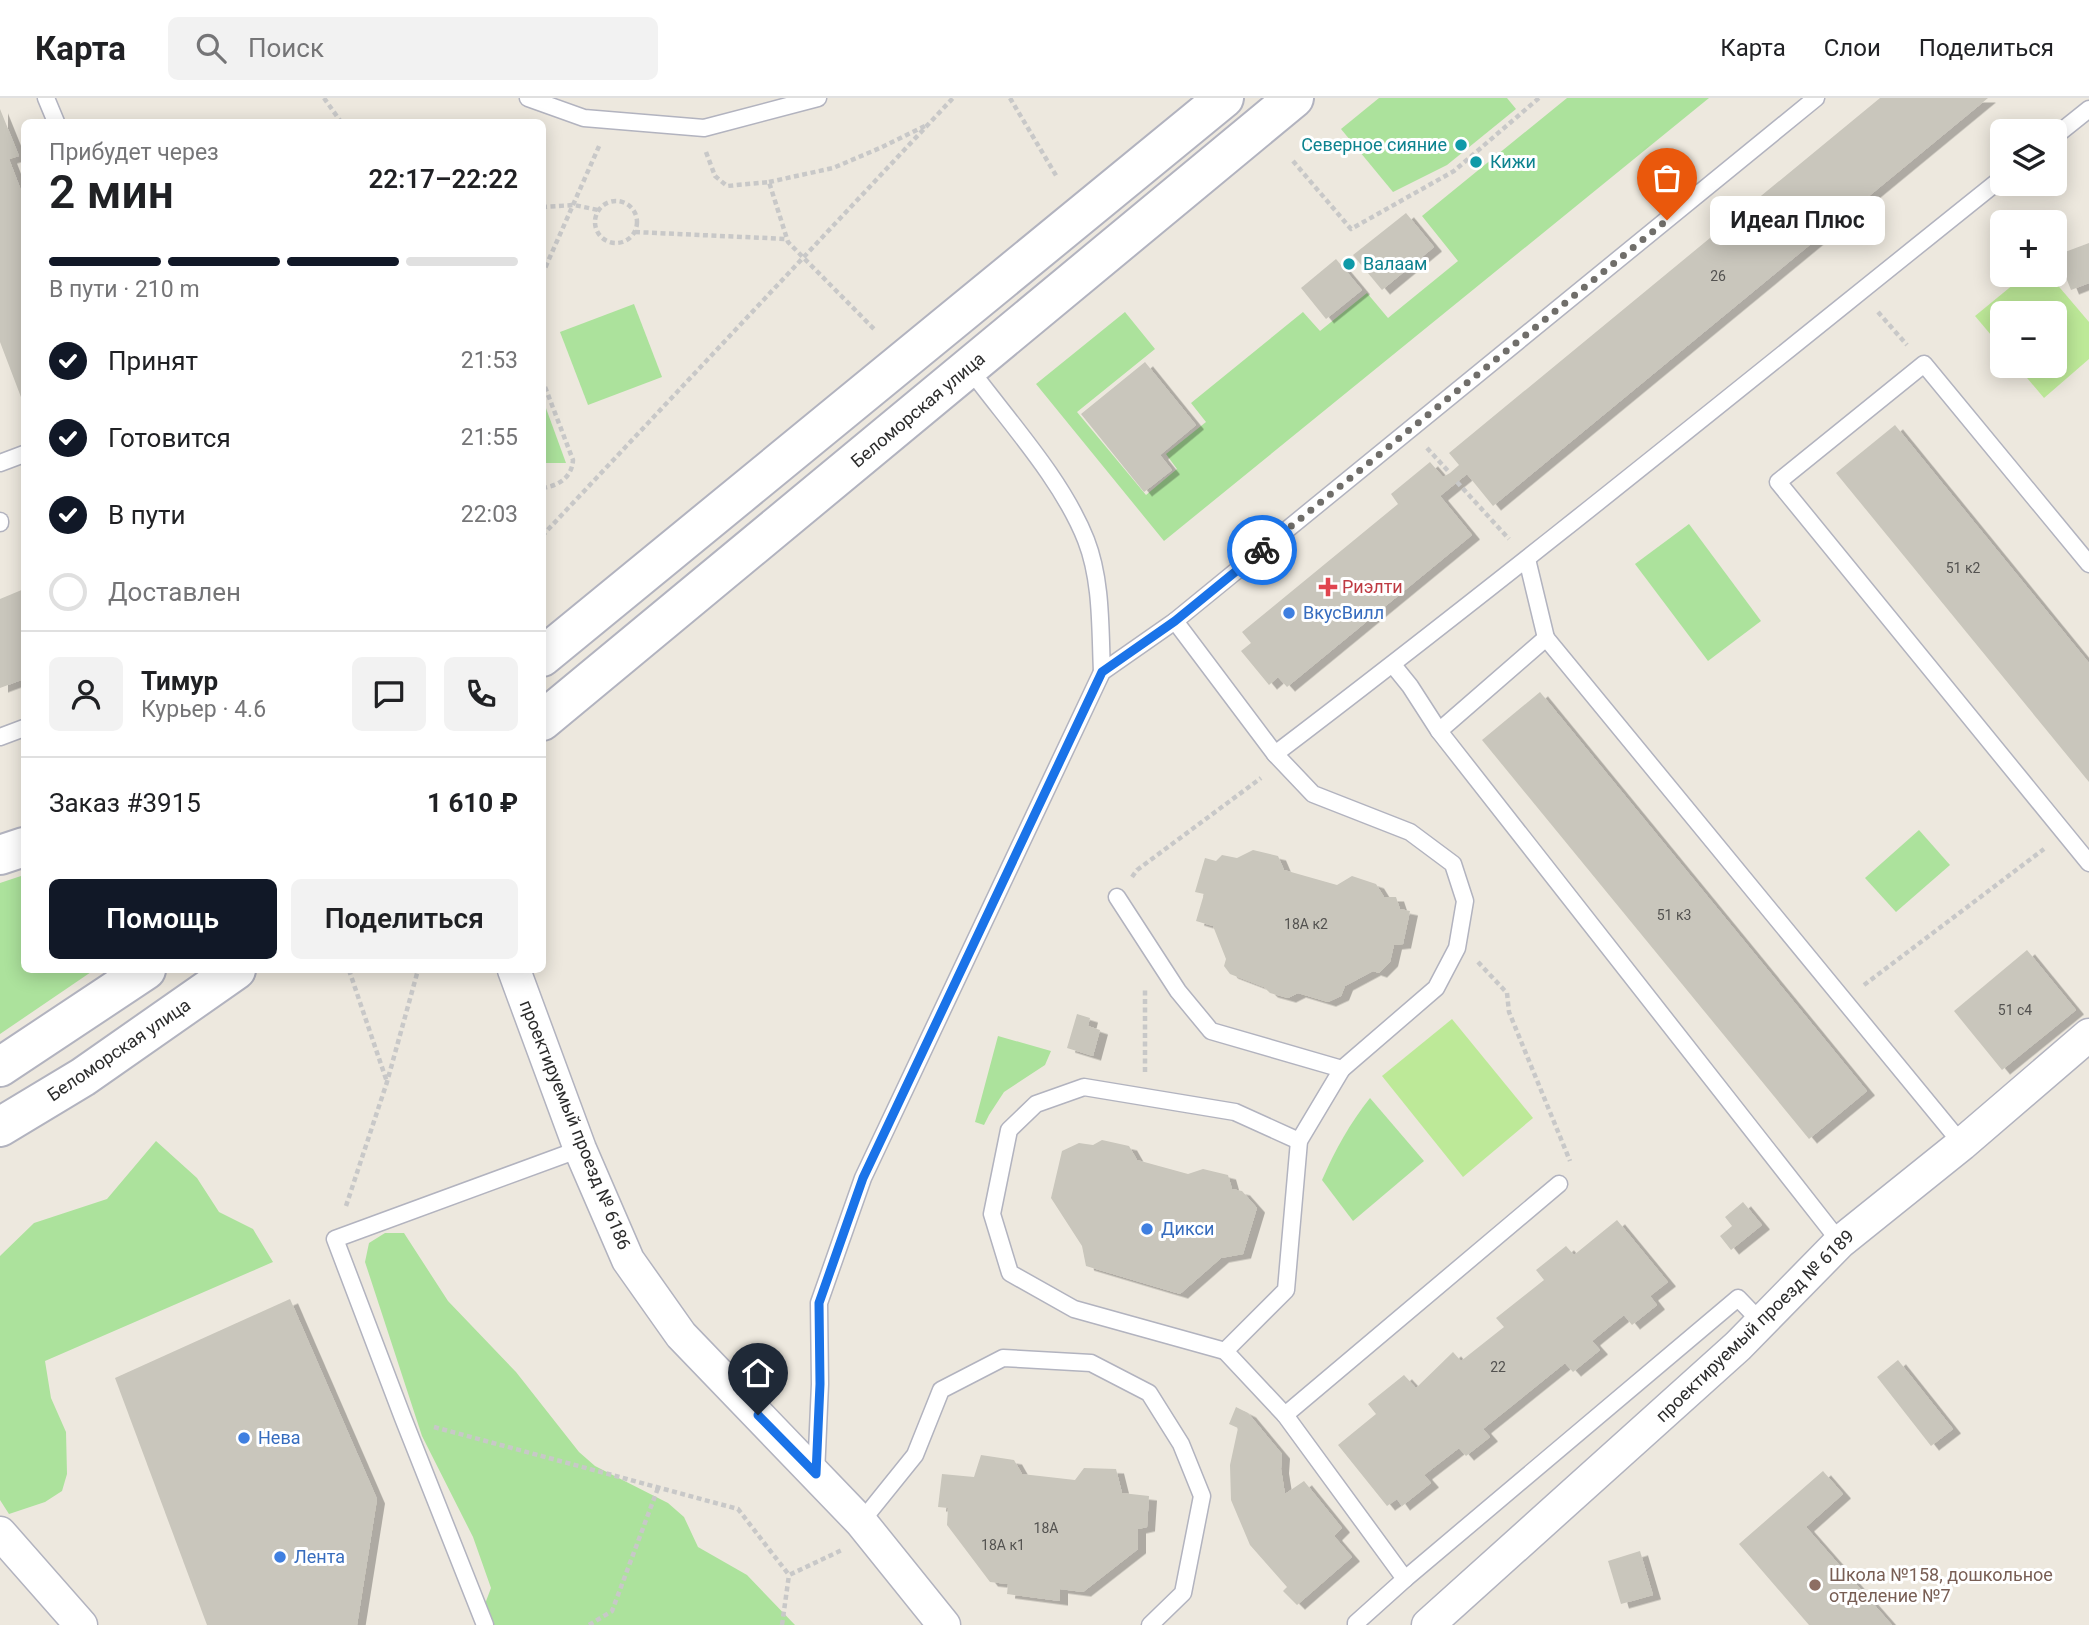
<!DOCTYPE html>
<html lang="ru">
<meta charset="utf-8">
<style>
:root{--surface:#fff;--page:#f2f2f2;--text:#202124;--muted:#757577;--line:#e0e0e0;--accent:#111827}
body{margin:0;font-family:Roboto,sans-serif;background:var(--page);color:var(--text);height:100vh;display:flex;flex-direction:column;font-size:26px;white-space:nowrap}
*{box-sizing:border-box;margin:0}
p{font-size:23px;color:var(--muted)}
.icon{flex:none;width:38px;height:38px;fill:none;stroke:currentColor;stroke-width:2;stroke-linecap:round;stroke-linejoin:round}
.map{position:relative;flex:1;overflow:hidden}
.sheet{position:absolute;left:21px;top:21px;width:525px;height:854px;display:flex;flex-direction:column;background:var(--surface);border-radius:10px;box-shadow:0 4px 18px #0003}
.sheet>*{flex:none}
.fabs{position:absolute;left:1990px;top:21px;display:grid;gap:14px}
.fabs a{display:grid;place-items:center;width:77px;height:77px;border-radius:10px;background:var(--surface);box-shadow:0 4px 18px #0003;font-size:35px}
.pin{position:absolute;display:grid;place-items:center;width:60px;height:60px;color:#fff;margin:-72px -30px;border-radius:50% 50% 50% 0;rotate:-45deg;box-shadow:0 0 7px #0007}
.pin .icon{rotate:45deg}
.courier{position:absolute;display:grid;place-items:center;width:70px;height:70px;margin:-35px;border:5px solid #1a73e8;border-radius:50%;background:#fff;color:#222;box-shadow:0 2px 9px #0007}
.bubble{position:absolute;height:49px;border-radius:10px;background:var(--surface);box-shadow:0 4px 18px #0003;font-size:23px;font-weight:600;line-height:49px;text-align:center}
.overview em{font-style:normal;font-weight:600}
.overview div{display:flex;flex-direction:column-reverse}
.overview{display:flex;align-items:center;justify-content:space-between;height:119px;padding:0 28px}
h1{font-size:46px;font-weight:600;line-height:52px}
.bar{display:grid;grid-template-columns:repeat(4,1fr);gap:10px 7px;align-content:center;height:84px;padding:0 28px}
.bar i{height:9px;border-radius:5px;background:var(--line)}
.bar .current{background:var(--accent)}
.bar p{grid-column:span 4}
.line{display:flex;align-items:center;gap:18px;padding:0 28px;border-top:2px solid var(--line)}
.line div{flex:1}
.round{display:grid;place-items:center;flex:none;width:74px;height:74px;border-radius:10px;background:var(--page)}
ol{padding:0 28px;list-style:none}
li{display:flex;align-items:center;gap:21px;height:77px}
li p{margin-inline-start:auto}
li .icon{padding:7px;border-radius:50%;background:var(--accent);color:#fff;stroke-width:4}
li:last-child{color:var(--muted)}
li i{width:38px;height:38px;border:4px solid var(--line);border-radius:50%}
.primary-button{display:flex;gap:14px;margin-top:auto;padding:14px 28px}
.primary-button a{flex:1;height:80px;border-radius:10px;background:var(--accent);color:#fff;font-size:28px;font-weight:600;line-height:80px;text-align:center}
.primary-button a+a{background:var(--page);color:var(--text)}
header{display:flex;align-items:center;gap:42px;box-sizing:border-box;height:98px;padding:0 35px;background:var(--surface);border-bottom:2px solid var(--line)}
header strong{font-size:33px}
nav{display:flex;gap:38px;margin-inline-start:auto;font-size:24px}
.search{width:490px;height:63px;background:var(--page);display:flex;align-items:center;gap:18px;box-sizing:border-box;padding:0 24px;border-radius:10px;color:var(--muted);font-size:26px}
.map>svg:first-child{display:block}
.green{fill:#ace29c}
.pitch{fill:#bde998}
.building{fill:#c9c6bc;filter:url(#shadow)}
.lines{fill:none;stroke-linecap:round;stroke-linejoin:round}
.service-casing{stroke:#b2b3bf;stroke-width:19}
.minor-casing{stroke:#b2b3bf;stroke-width:35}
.secondary-casing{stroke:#b2b3bf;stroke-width:42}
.path{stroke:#c8c8c8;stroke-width:4.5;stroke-dasharray:5 3.5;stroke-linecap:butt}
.service{stroke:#fff;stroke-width:16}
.minor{stroke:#fff;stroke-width:32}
.secondary{stroke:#fff;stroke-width:38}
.done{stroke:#706e6a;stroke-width:7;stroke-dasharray:0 12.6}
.route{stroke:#1a73e8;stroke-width:9}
.culture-dot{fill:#0f9aa8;stroke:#fff;stroke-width:2.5}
.health-dot{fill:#e0444e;stroke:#fff;stroke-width:2.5}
.shop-dot{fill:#3f7fe0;stroke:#fff;stroke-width:2.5}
.education-dot{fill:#8d6e63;stroke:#fff;stroke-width:2.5}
.labels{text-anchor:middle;stroke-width:6;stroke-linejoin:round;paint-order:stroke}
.number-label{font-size:14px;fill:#535250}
.culture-label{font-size:18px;fill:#0d838f;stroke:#fff;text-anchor:start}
.street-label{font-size:18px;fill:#2c2c2c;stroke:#fff}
.health-label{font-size:18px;fill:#be3a42;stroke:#fff;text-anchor:start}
.shop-label{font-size:18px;fill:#366cbe;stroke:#fff;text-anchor:start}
.education-label{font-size:18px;fill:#785e54;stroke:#fff;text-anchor:start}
</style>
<header>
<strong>Карта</strong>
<div class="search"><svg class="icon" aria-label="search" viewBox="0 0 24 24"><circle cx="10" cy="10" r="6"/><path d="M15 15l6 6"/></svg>Поиск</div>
<nav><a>Карта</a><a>Слои</a><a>Поделиться</a></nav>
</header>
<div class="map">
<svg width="2089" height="1527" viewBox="0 0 2089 1527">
<defs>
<filter id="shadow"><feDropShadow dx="8" dy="4.5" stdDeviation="0" flood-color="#0004"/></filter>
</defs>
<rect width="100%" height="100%" fill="#ede8de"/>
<g class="green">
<path d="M 1379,0 L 1507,0 L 1516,11 L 1447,67 L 1393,94 L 1341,31 Z"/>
<path d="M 1567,0 L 1709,0 L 1164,443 L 1036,286 L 1125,214 L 1155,251 L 1077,314 L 1146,397 L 1177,371 L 1166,356 L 1206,324 L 1191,305 L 1303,214 L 1320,233 L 1367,195 L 1388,220 L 1458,163 L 1422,118 Z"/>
<path d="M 634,206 L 662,279 L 588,307 L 560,234 Z"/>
<path d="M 542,302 L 543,302 L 566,365 L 543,365 Z"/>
<path d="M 1689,426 L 1761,523 L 1708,563 L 1635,466 Z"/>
<path d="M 1919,732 L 1950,767 L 1896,814 L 1865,780 Z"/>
<path d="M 24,777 L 24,872 L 94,872 L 0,936 L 0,785 Z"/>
<path d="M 998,938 L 1051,953 L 1045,967 L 1004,994 L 989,1017 L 984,1027 L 975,1024 Z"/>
<path d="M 1370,1000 L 1424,1063 L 1353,1123 L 1322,1082 C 1335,1052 1350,1025 1370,1000 Z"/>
<path d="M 156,1043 L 197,1080 L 219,1114 L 253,1131 L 273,1164 L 45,1263 L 51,1300 L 66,1334 L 67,1376 L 62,1393 L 45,1404 L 9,1416 L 0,1402 L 0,1158 L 34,1125 L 107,1101 Z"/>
<path d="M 385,1135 L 404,1135 L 448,1203 L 516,1274 L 579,1354 L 595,1368 L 668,1405 L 684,1419 L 698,1449 L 747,1477 L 795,1527 L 477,1527 L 491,1490 L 473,1439 L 422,1338 L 365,1164 L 369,1145 Z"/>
</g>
<g class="pitch">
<path d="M 2025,177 L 2049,177 L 2089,224 L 2089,261 L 2044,300 L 2017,268 L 2054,268 L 2054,215 L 2002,215 L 2002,250 L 1975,218 Z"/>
<path d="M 1452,921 L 1533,1020 L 1463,1079 L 1382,978 Z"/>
</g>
<g class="building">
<path d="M 1880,0 L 1988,0 L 1493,408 L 1467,376 L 1440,398 L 1472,437 L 1287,589 L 1278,579 L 1269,587 L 1241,553 L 1251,545 L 1242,534 L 1398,406 L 1391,396 L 1430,364 L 1443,379 L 1450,375 L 1459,367 L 1449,355 Z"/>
<path d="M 0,11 L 19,58 L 9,61 L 24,100 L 24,307 L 0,244 Z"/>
<path d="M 1406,115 L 1434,149 L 1382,192 L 1353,157 Z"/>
<path d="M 2089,145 L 2089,185 L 2071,192 L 2057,157 Z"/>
<path d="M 1336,161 L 1362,192 L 1326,221 L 1301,190 Z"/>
<path d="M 1145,264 L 1196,327 L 1160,357 L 1172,372 L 1144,394 L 1081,316 Z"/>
<path d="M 1895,327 L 2089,565 L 2089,684 L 1836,375 Z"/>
<path d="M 24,491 L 24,581 L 0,590 L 0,501 Z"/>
<path d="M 1540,594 L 1867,993 L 1809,1041 L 1482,642 Z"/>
<path d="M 1253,752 L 1278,758 L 1284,772 L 1337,787 L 1352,778 L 1376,786 L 1384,799 L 1396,799 L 1400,811 L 1410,813 L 1403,846 L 1394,847 L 1390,864 L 1379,875 L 1373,873 L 1345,888 L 1341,898 L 1328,904 L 1298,895 L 1288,900 L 1270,895 L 1264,889 L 1230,876 L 1224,868 L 1226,861 L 1213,828 L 1196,823 L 1204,796 L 1195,794 L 1205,760 L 1216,763 L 1222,757 L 1237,760 Z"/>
<path d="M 2027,852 L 2076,912 L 2002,972 L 1954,913 Z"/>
<path d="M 1077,916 L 1090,920 L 1088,928 L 1100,932 L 1093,958 L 1067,950 Z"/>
<path d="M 1102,1042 L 1129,1048 L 1137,1062 L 1188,1076 L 1203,1071 L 1228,1077 L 1232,1091 L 1242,1093 L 1257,1110 L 1243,1156 L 1221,1160 L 1180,1196 L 1086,1168 L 1082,1148 L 1051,1100 L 1062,1053 L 1079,1045 L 1093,1047 Z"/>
<path d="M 1743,1104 L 1762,1127 L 1731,1152 L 1720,1138 L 1732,1128 L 1725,1119 Z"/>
<path d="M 1617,1122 L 1668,1184 L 1650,1198 L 1657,1207 L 1632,1227 L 1624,1217 L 1592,1243 L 1600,1252 L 1573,1274 L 1565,1265 L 1483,1331 L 1490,1339 L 1466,1358 L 1459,1350 L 1424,1377 L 1431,1385 L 1402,1408 L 1397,1401 L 1387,1408 L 1338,1347 L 1376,1316 L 1368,1306 L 1404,1277 L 1416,1290 L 1453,1254 L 1461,1263 L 1504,1229 L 1496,1220 L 1544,1182 L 1536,1172 L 1566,1148 L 1574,1157 Z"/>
<path d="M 290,1201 L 377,1401 L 357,1527 L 207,1527 L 115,1280 Z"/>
<path d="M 1898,1262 L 1953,1331 L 1931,1348 L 1877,1279 Z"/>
<path d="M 1236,1309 L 1248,1315 L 1282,1356 L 1281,1371 L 1285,1396 L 1304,1383 L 1342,1430 L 1334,1438 L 1352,1459 L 1297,1507 L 1283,1493 L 1287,1489 L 1250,1447 L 1231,1402 L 1230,1367 L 1238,1330 L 1229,1326 Z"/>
<path d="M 981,1357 L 1014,1362 L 1022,1376 L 1075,1382 L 1084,1370 L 1116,1371 L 1122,1395 L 1149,1398 L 1147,1429 L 1138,1431 L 1138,1451 L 1083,1494 L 1060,1491 L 1060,1503 L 1007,1496 L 1008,1486 L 990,1484 L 947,1427 L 948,1410 L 938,1409 L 942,1376 L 974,1379 Z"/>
<path d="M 1823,1373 L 1843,1396 L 1806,1429 L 1892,1527 L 1809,1527 L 1739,1446 Z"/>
<path d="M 1640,1453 L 1653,1497 L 1621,1506 L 1608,1463 Z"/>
</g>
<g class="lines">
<defs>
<g id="service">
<path d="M 46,0 L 56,24"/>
<path d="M 528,0 L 584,20 L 704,30 L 818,0"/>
<path d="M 1816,0 L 1175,523 L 1275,656 C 1521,469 1761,273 2002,80"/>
<path d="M 2054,39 L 2089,11"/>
<path d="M 969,270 C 1008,323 1062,381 1086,442 C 1102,483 1100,531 1102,574"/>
<path d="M 0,365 L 24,356"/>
<path d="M 0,423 L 0,425"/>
<path d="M 1527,461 L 1546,540"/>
<path d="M 2089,466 L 1924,266 L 1778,384 L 2089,765"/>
<path d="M 1393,567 L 1410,588 L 1439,633"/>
<path d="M 0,639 L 24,630"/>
<path d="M 1117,799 L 1178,893 L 1211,933 L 1342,971 L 1436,890 L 1457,850 L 1465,803 L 1453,766 L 1410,734 L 1313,696 L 1275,656"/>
<path d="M 1840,1144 L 1439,633 L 1546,540 L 1962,1046"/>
<path d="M 1225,1253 L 1074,1211 L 1010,1175 L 992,1116 L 1009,1032 L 1036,1006 L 1084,989 L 1235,1014 L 1299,1043"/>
<path d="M 1285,1317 L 1225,1253 L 1286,1192 L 1299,1043 L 1342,971"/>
<path d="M 816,1376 L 820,1286 L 819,1205 L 863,1080 L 1102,574 L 1175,523"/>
<path d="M 861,1424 L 915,1357 L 941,1292 L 1003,1260 L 1091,1265 L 1149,1295 L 1181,1346 L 1202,1398 L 1183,1495 L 1150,1527"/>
<path d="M 1405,1481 L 1738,1200 L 1761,1224"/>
<path d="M 485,1527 L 403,1320 L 335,1141 L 580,1051"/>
<path d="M 1356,1527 L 1356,1525 L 1405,1481 L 1285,1317 L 1559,1086"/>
</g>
<g id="minor">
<path d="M 514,872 L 580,1051 L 628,1162 L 681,1237 L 861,1424 L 944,1527"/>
<path d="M 0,1435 L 81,1527"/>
<path d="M 1428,1527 L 1738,1248 L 1840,1144 L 1962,1046 L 2089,937"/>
</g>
<g id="secondary">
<path d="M 542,559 L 1224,0"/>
<path d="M 542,623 L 1294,0"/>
<path d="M 0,757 L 24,749"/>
<path d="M 0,969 L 146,872"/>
<path d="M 0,1029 L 83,979 L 236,872"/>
</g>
</defs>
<use href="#service" class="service-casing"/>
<use href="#minor" class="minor-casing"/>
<use href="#secondary" class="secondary-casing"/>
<g class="path">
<path d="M 324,0 L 341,24"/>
<path d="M 1010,0 L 1057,79"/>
<path d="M 706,54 L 715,78 L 727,88 L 769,84 L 788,144 L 874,231"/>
<path d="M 1293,63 L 1351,131 L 1454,73 L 1539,0"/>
<path d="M 769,84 L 833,70 L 880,50 L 925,28"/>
<circle cx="616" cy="124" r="21"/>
<path d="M 542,109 L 574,107 L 598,112"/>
<path d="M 635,134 L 787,141"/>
<path d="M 542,177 L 600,46"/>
<path d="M 1878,214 L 1907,247"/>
<path d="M 542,281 L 573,362 C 572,379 559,388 542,390"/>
<path d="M 1427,350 L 1450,375"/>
<path d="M 1457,384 L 1509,441"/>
<path d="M 542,438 L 953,0"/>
<path d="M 1132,779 L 1137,772 L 1261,680"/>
<path d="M 1478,864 L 1507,895 L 1509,914 L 1570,1063"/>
<path d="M 349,872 L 387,984"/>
<path d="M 1864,887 L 2044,751"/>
<path d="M 1145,974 L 1145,892"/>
<path d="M 346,1108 L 387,984 L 418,872"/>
<path d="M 434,1329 L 738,1411 L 789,1477 L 842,1452"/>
<path d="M 589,1527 L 612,1513 L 658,1390"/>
<path d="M 782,1527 L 789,1477"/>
</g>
<use href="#service" class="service"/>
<use href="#minor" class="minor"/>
<use href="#secondary" class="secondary"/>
</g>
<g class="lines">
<path class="done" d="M 1262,452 L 1667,122"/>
<path class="route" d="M 758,1317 L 816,1376 L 820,1286 L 819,1205 L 863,1080 L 1102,574 L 1175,523 L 1262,452"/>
</g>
<g class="culture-dot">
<circle cx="1461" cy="47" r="7"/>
<circle cx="1476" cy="64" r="7"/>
<circle cx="1349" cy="166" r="7"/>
</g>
<path class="health-dot" d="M1324.5 478.5h7v7h7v7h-7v7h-7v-7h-7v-7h7z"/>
<g class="shop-dot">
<circle cx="1289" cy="515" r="7"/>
<circle cx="1147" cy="1131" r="7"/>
<circle cx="244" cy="1340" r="7"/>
<circle cx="280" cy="1459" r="7"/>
</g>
<circle class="education-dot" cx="1815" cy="1487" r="7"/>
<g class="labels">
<g class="number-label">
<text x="1718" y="183">26</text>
<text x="1963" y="475">51 к2</text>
<text x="1674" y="822">51 к3</text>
<text x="1306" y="831">18А к2</text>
<text x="2015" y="917">51 с4</text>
<text x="1498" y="1274">22</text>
<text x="1046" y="1435">18А</text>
<text x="1003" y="1452">18А к1</text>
</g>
<g class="culture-label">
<text x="1447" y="53" text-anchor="end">Северное сияние</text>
<text x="1490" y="70">Кижи</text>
<text x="1363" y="172">Валаам</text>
</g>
<g class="street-label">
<text transform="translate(918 312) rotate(-40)" y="6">Беломорская улица</text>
<text transform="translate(119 952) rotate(-34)" y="6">Беломорская улица</text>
<text transform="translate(575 1027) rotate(68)" y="6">проектируемый проезд № 6186</text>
<text transform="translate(1755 1228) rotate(-44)" y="6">проектируемый проезд № 6189</text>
</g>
<g class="health-label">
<text x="1342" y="495">Риэлти</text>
</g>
<g class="shop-label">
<text x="1303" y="521">ВкусВилл</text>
<text x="1161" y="1137">Дикси</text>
<text x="258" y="1346">Нева</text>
<text x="294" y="1465">Лента</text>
</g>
<g class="education-label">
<text x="1829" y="1483">Школа №158, дошкольное<tspan x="1829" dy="21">отделение №7</tspan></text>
</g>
</g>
</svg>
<div class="fabs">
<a><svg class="icon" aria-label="layers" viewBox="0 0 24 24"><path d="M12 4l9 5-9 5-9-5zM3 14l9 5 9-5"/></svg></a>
<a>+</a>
<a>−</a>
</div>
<div class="pin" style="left:1667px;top:122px;background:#ea580c"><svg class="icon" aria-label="bag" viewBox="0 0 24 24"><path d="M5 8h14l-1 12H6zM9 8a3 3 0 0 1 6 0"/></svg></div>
<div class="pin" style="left:758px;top:1317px;background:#1f2937"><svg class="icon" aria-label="home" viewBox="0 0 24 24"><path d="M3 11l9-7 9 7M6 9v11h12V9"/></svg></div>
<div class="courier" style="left:1262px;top:452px"><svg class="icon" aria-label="bike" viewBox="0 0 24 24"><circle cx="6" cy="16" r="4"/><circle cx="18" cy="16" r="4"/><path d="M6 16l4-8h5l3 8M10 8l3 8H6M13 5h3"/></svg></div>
<div class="bubble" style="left:1710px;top:98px;width:175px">Идеал Плюс</div>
<section class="sheet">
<div class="overview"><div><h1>2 мин</h1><p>Прибудет через</p></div><em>22:17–22:22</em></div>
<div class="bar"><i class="current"></i><i class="current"></i><i class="current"></i><i></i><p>В пути · 210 m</p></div>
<ol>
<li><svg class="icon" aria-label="check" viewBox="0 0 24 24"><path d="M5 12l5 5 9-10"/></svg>Принят<p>21:53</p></li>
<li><svg class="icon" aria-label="check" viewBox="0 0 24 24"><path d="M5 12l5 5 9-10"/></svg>Готовится<p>21:55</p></li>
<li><svg class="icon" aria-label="check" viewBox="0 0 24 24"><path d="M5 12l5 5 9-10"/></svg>В пути<p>22:03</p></li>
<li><i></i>Доставлен</li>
</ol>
<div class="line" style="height:126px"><a class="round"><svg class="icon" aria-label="person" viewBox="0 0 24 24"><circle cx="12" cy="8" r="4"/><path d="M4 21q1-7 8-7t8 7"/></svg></a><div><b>Тимур</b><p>Курьер · 4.6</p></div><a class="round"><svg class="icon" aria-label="chat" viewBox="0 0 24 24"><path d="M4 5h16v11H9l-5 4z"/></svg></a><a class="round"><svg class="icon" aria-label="phone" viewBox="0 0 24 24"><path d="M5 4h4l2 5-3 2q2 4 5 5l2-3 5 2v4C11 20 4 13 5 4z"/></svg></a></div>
<div class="line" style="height:91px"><div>Заказ #3915</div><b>1 610 ₽</b></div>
<div class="primary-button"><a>Помощь</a><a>Поделиться</a></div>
</section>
</div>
